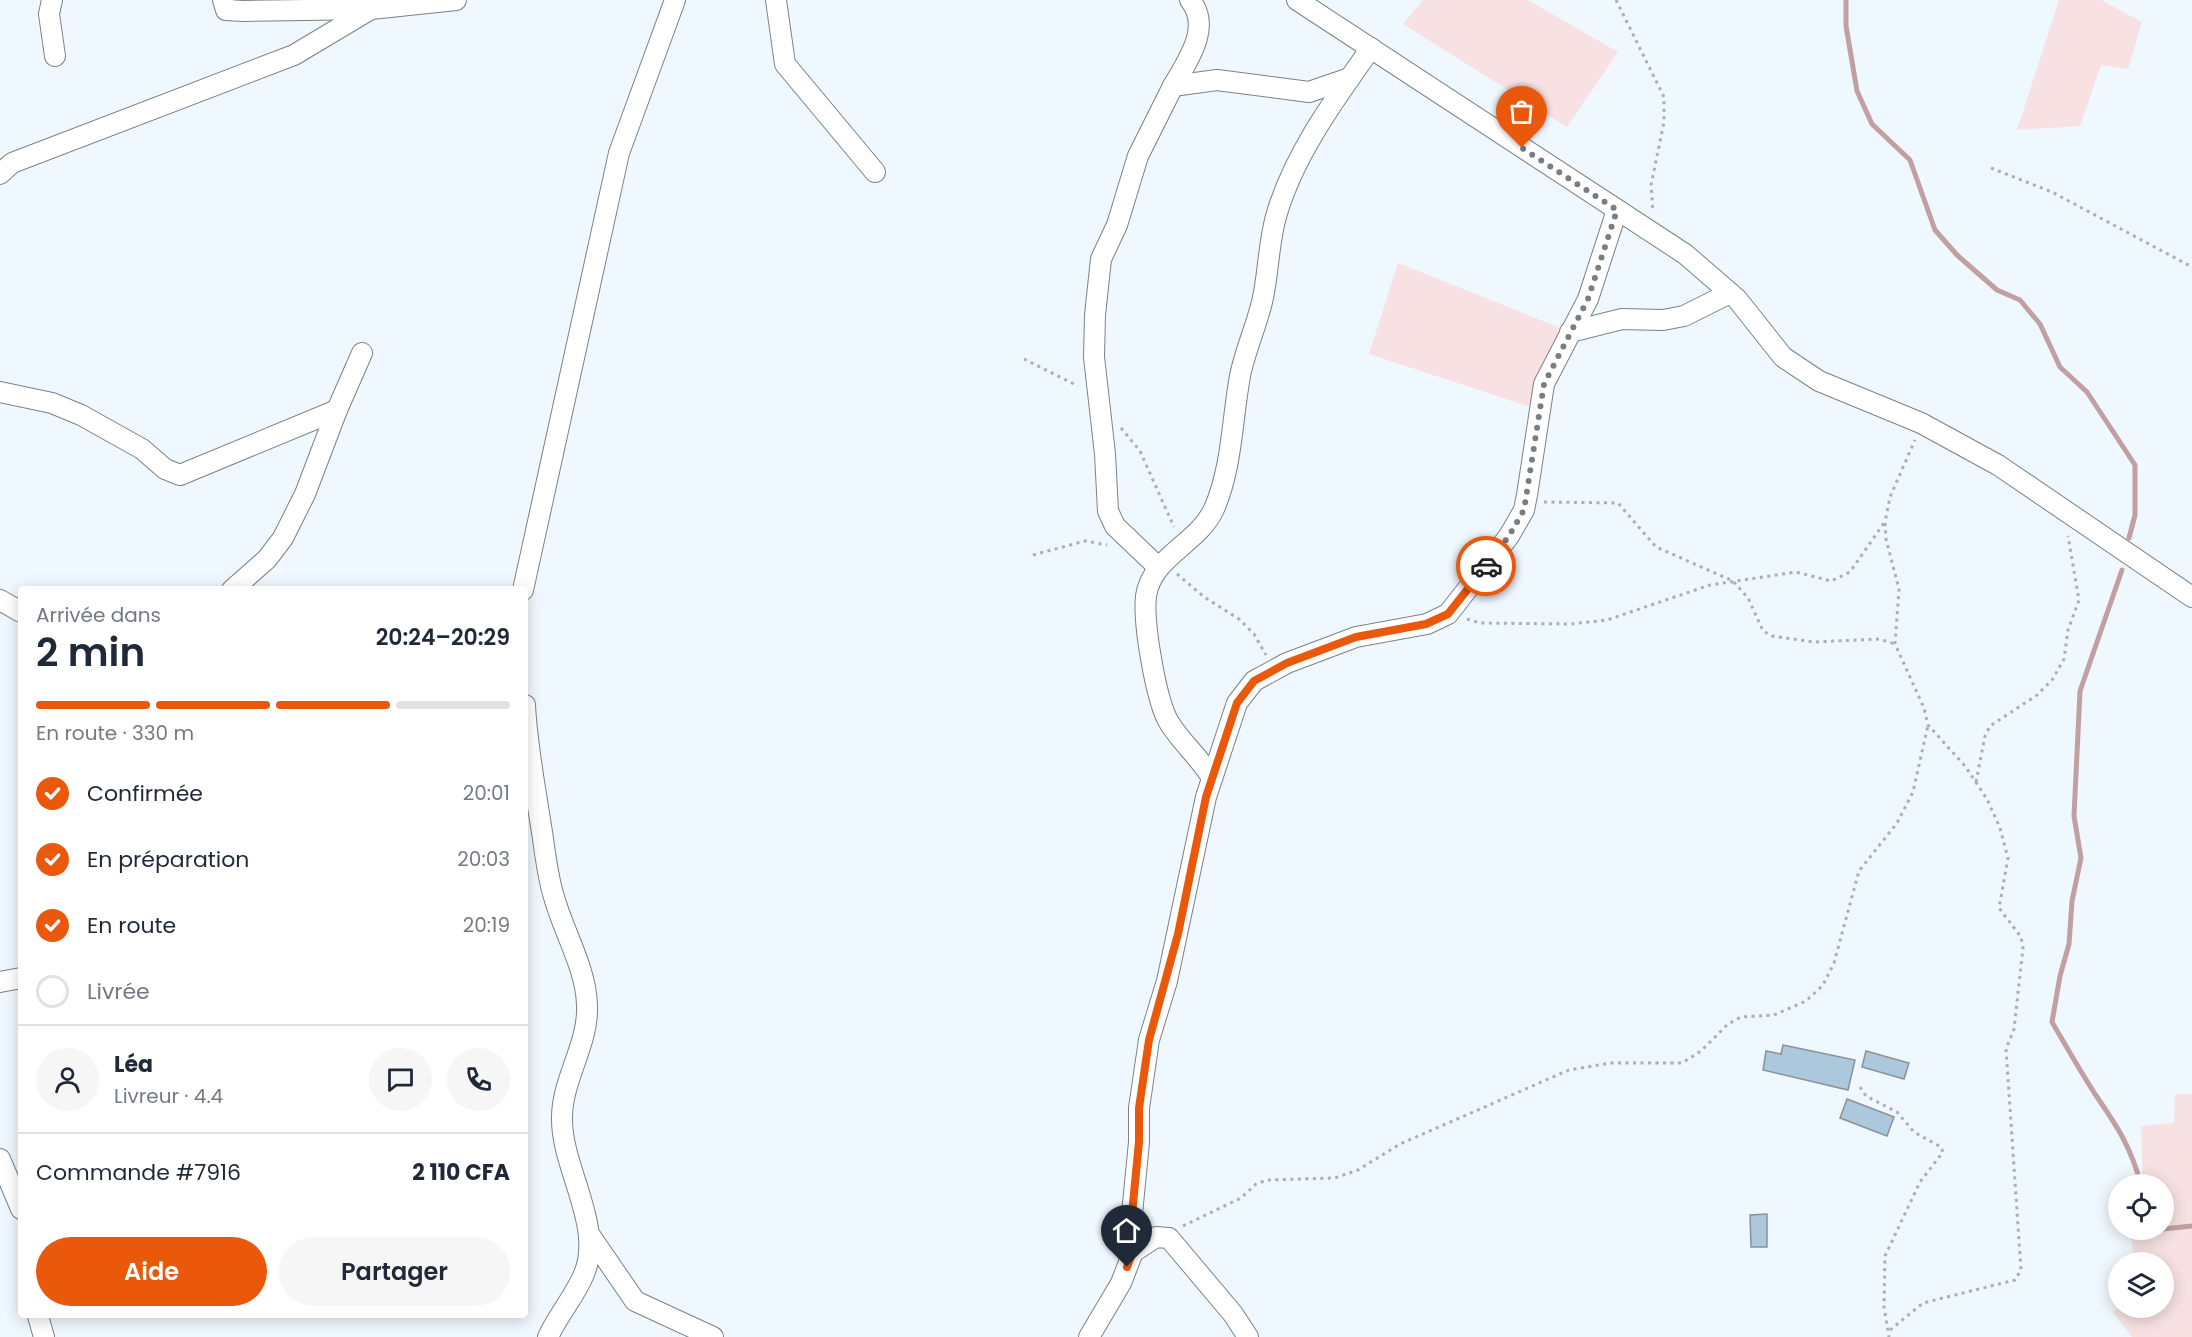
<!DOCTYPE html>
<html lang="fr">
<meta charset="utf-8">
<style>
:root{--surface:#fff;--page:#f6f6f7;--text:#1f2937;--muted:#747a83;--line:#e0e1e3;--accent:#ea580c}
body{margin:0;font-family:Poppins,sans-serif;background:var(--page);color:var(--text);height:100vh;display:flex;flex-direction:column;font-size:22px;white-space:nowrap}
*{box-sizing:border-box;margin:0}
p{font-size:20px;color:var(--muted)}
.icon{flex:none;width:33px;height:33px;fill:none;stroke:currentColor;stroke-width:2;stroke-linecap:round;stroke-linejoin:round}
.map{position:relative;flex:1;overflow:hidden}
.panel{position:absolute;left:18px;top:586px;width:510px;height:732px;display:flex;flex-direction:column;background:var(--surface);border-radius:6px;box-shadow:0 3px 15px #0003}
.panel>*{flex:none}
.fabs{position:absolute;left:2108px;top:1174px;display:grid;gap:12px}
.fabs a{display:grid;place-items:center;width:66px;height:66px;border-radius:50%;background:var(--surface);box-shadow:0 3px 15px #0003;font-size:30px}
.pin{position:absolute;display:grid;place-items:center;width:51px;height:51px;color:#fff;margin:-62px -26px;border-radius:50% 50% 50% 0;rotate:-45deg;box-shadow:0 0 6px #0007}
.pin .icon{rotate:45deg}
.courier{position:absolute;display:grid;place-items:center;width:60px;height:60px;margin:-30px;border:4px solid #ea580c;border-radius:50%;background:#fff;color:#222;box-shadow:0 2px 8px #0007}
.summary em{font-style:normal;font-weight:600}
.summary div{display:flex;flex-direction:column-reverse}
.summary{display:flex;align-items:center;justify-content:space-between;height:102px;padding:0 18px}
h1{font-size:39px;font-weight:600;line-height:45px}
.bar{display:grid;grid-template-columns:repeat(4,1fr);gap:9px 6px;align-content:center;height:72px;padding:0 18px}
.bar i{height:8px;border-radius:4px;background:var(--line)}
.bar .active{background:var(--accent)}
.bar p{grid-column:span 4}
.line{display:flex;align-items:center;gap:15px;padding:0 18px;border-top:2px solid var(--line)}
.line div{flex:1}
.round{display:grid;place-items:center;flex:none;width:63px;height:63px;border-radius:32px;background:var(--page)}
ol{padding:0 18px;list-style:none}
li{display:flex;align-items:center;gap:18px;height:66px}
li p{margin-inline-start:auto}
li .icon{padding:6px;border-radius:50%;background:var(--accent);color:#fff;stroke-width:4}
li:last-child{color:var(--muted)}
li i{width:33px;height:33px;border:3px solid var(--line);border-radius:50%}
.cta{display:flex;gap:12px;margin-top:auto;padding:12px 18px}
.cta a{flex:1;height:69px;border-radius:36px;background:var(--accent);color:#fff;font-size:24px;font-weight:600;line-height:69px;text-align:center}
.cta a+a{background:var(--page);color:var(--text)}
.map>svg:first-child{display:block}
.green{fill:#f8e1e2}
.lines{fill:none;stroke-linecap:round;stroke-linejoin:round}
.stream{stroke:#c2a0a2;stroke-width:5}
.building{fill:#acc8dc;stroke:#8a9298;stroke-width:1.5}
.minor-casing{stroke:#7a8287;stroke-width:22}
.path{stroke:#a9afb4;stroke-width:3;stroke-dasharray:3 4.5;stroke-linecap:butt}
.minor{stroke:#fff;stroke-width:20}
.done{stroke:#797e82;stroke-width:6;stroke-dasharray:0 10.8}
.route{stroke:#ea580c;stroke-width:8}
</style>
<div class="map">
<svg width="2192" height="1337" viewBox="0 0 2192 1337">
<rect width="100%" height="100%" fill="#eff8fe"/>
<g class="green">
<path d="M 1423,0 L 1528,0 L 1618,52 L 1567,127 L 1403,24 Z"/>
<path d="M 2059,0 L 2101,0 L 2142,22 L 2128,69 L 2101,65 L 2080,126 L 2017,130 Z"/>
<path d="M 1398,263 L 1570,332 L 1540,410 L 1369,354 Z"/>
<path d="M 2175,1094 L 2192,1094 L 2192,1337 L 2132,1337 L 2113,1312 L 2118,1308 L 2163,1308 L 2163,1263 L 2134,1263 L 2131,1230 L 2163,1230 L 2163,1185 L 2143,1185 L 2141,1126 L 2174,1123 Z"/>
</g>
<g class="lines">
<g class="stream">
<path d="M 1846,0 L 1846,26 L 1857,91 L 1872,124 L 1910,160 L 1935,230 L 1957,255 L 1997,290 L 2020,300 L 2040,324 L 2060,367 L 2087,392 L 2135,465 L 2135,515 L 2129,538"/>
<path d="M 2122,570 L 2080,691 L 2074,816 L 2081,858 L 2072,901 L 2069,944 L 2060,976 L 2052,1022 C 2066,1046 2080,1071 2095,1094 C 2117,1126 2131,1147 2141,1185"/>
<path d="M 2163,1229 L 2192,1226"/>
</g>
</g>
<g class="building">
<path d="M 1783,1045 L 1855,1060 L 1848,1090 L 1763,1070 L 1766,1051 L 1781,1054 Z"/>
<path d="M 1866,1051 L 1909,1063 L 1904,1079 L 1862,1067 Z"/>
<path d="M 1847,1099 L 1894,1117 L 1887,1136 L 1840,1118 Z"/>
<path d="M 1767,1214 L 1767,1247 L 1751,1247 L 1750,1215 Z"/>
</g>
<g class="lines">
<defs>
<g id="minor">
<path d="M 52,0 L 49,14 L 55,56"/>
<path d="M 223,0 L 226,10 L 243,11 L 371,9 L 456,0"/>
<path d="M 776,0 L 785,64 L 875,172"/>
<path d="M 1297,0 L 1685,254 L 1737,299 L 1783,357 L 1819,381 L 1921,423 L 1998,465 L 2192,597"/>
<path d="M 1173,86 C 1188,60 1212,27 1190,0"/>
<path d="M 0,174 L 12,163 L 294,55 L 371,9"/>
<path d="M 1570,332 L 1622,319 L 1663,320 L 1684,316 L 1730,293"/>
<path d="M 0,392 L 52,403 L 81,415 L 142,449 L 165,469 L 180,475 L 337,410"/>
<path d="M 1158,567 L 1115,526 L 1108,511 L 1105,454 L 1094,357 L 1095,315 L 1101,259 L 1117,225 L 1138,156 L 1173,86 L 1217,80 L 1309,92 L 1350,78"/>
<path d="M 232,590 L 267,559 L 283,538 L 305,494 L 337,410 L 362,353"/>
<path d="M 523,590 L 619,153 L 675,0"/>
<path d="M 0,600 L 21,612"/>
<path d="M 525,705 C 527,746 535,786 541,826 C 545,850 547,875 554,897 C 564,933 586,968 587,1005 C 589,1045 561,1080 562,1120 C 562,1168 604,1227 584,1274 C 575,1296 558,1315 548,1337"/>
<path d="M 1212,778 C 1200,758 1182,743 1170,724 C 1156,703 1143,622 1146,596 C 1152,556 1198,544 1214,509 C 1232,468 1232,420 1240,376 C 1245,351 1256,327 1262,302 C 1269,273 1268,242 1277,213 C 1295,153 1335,99 1371,48"/>
<path d="M 0,982 L 21,978"/>
<path d="M 0,1159 L 21,1209"/>
<path d="M 589,1234 L 635,1301 L 713,1337"/>
<path d="M 1133,1252 L 1156,1237 L 1169,1238 L 1233,1314 L 1248,1337"/>
<path d="M 38,1316 L 44,1337"/>
<path d="M 1089,1337 L 1121,1283 L 1133,1252 L 1132,1214 L 1139,1142 L 1139,1108 L 1149,1040 L 1167,981 L 1206,797 L 1237,703 L 1254,681 L 1287,663 L 1356,637 L 1427,624 L 1448,614 L 1509,536 L 1524,510 L 1527,495 L 1544,384 L 1588,299 L 1617,210"/>
</g>
</defs>
<use href="#minor" class="minor-casing"/>
<g class="path">
<path d="M 1616,0 L 1664,97 L 1664,122 L 1651,185 L 1653,212"/>
<path d="M 1991,168 L 2052,192 L 2192,267"/>
<path d="M 1024,359 L 1078,386"/>
<path d="M 1121,428 L 1140,451 L 1174,527"/>
<path d="M 1544,502 L 1618,503 L 1656,547 L 1733,581 L 1748,598 L 1763,631 L 1772,636 L 1814,642 L 1879,639 L 1895,644"/>
<path d="M 1033,555 L 1085,541 L 1107,545"/>
<path d="M 1177,574 L 1204,597 L 1239,619 L 1254,634 L 1266,655"/>
<path d="M 1467,619 L 1480,623 L 1571,624 L 1607,620 L 1710,585 L 1796,572 L 1831,581 L 1850,572 L 1884,523"/>
<path d="M 1976,782 L 1985,736 L 1990,726 L 2037,695 L 2052,680 L 2064,659 L 2068,630 L 2079,600 L 2068,536"/>
<path d="M 1860,1087 L 1866,1096 L 1897,1112 L 1914,1132 L 1941,1147 L 1943,1152 L 1920,1182 L 1885,1256 L 1884,1307 L 1889,1337"/>
<path d="M 1183,1226 L 1241,1198 L 1256,1184 L 1267,1180 L 1335,1178 L 1358,1170 L 1400,1144 L 1569,1070 L 1610,1063 L 1682,1063 L 1701,1051 L 1728,1024 L 1741,1017 L 1774,1015 L 1806,1001 L 1823,985 L 1834,963 L 1859,871 L 1897,823 L 1913,792 L 1928,725"/>
<path d="M 1890,1330 L 1923,1303 L 2015,1280 L 2021,1270 L 2006,1049 L 2014,1029 L 2023,948 L 2021,937 L 1999,908 L 2008,858 L 2000,828 L 1987,799 L 1965,766 L 1928,725 L 1924,708 L 1895,644 L 1899,589 L 1886,539 L 1885,522 L 1890,497 L 1915,440"/>
</g>
<use href="#minor" class="minor"/>
</g>
<g class="lines">
<path class="done" d="M 1486,566 L 1509,536 L 1524,510 L 1544,384 L 1588,299 L 1617,210 L 1522,148"/>
<path class="route" d="M 1127,1267 L 1133,1251 L 1132,1214 L 1139,1142 L 1139,1108 L 1149,1040 L 1178,934 L 1206,797 L 1237,703 L 1254,681 L 1287,663 L 1356,637 L 1426,624 L 1448,614 L 1486,566"/>
</g>
</svg>
<div class="fabs">
<a><svg class="icon" aria-label="locate" viewBox="0 0 24 24"><circle cx="12" cy="12" r="6"/><path d="M12 2v4M12 18v4M2 12h4M18 12h4"/></svg></a>
<a><svg class="icon" aria-label="layers" viewBox="0 0 24 24"><path d="M12 4l9 5-9 5-9-5zM3 14l9 5 9-5"/></svg></a>
</div>
<div class="pin" style="left:1522px;top:148px;background:#ea580c"><svg class="icon" aria-label="bag" viewBox="0 0 24 24"><path d="M5 8h14l-1 12H6zM9 8a3 3 0 0 1 6 0"/></svg></div>
<div class="pin" style="left:1127px;top:1267px;background:#1f2937"><svg class="icon" aria-label="home" viewBox="0 0 24 24"><path d="M3 11l9-7 9 7M6 9v11h12V9"/></svg></div>
<div class="courier" style="left:1486px;top:566px"><svg class="icon" aria-label="car" viewBox="0 0 24 24"><path d="M5 17H2v-5l4-1 3-4h7l3 4 3 1v5h-3M9 17h6M6 11h13"/><circle cx="7" cy="17" r="2"/><circle cx="17" cy="17" r="2"/></svg></div>
<section class="panel">
<div class="summary"><div><h1>2 min</h1><p>Arrivée dans</p></div><em>20:24–20:29</em></div>
<div class="bar"><i class="active"></i><i class="active"></i><i class="active"></i><i></i><p>En route · 330 m</p></div>
<ol>
<li><svg class="icon" aria-label="check" viewBox="0 0 24 24"><path d="M5 12l5 5 9-10"/></svg>Confirmée<p>20:01</p></li>
<li><svg class="icon" aria-label="check" viewBox="0 0 24 24"><path d="M5 12l5 5 9-10"/></svg>En préparation<p>20:03</p></li>
<li><svg class="icon" aria-label="check" viewBox="0 0 24 24"><path d="M5 12l5 5 9-10"/></svg>En route<p>20:19</p></li>
<li><i></i>Livrée</li>
</ol>
<div class="line" style="height:108px"><a class="round"><svg class="icon" aria-label="person" viewBox="0 0 24 24"><circle cx="12" cy="8" r="4"/><path d="M4 21q1-7 8-7t8 7"/></svg></a><div><b>Léa</b><p>Livreur · 4.4</p></div><a class="round"><svg class="icon" aria-label="chat" viewBox="0 0 24 24"><path d="M4 5h16v11H9l-5 4z"/></svg></a><a class="round"><svg class="icon" aria-label="phone" viewBox="0 0 24 24"><path d="M5 4h4l2 5-3 2q2 4 5 5l2-3 5 2v4C11 20 4 13 5 4z"/></svg></a></div>
<div class="line" style="height:78px"><div>Commande #7916</div><b>2 110 CFA</b></div>
<div class="cta"><a>Aide</a><a>Partager</a></div>
</section>
</div>
